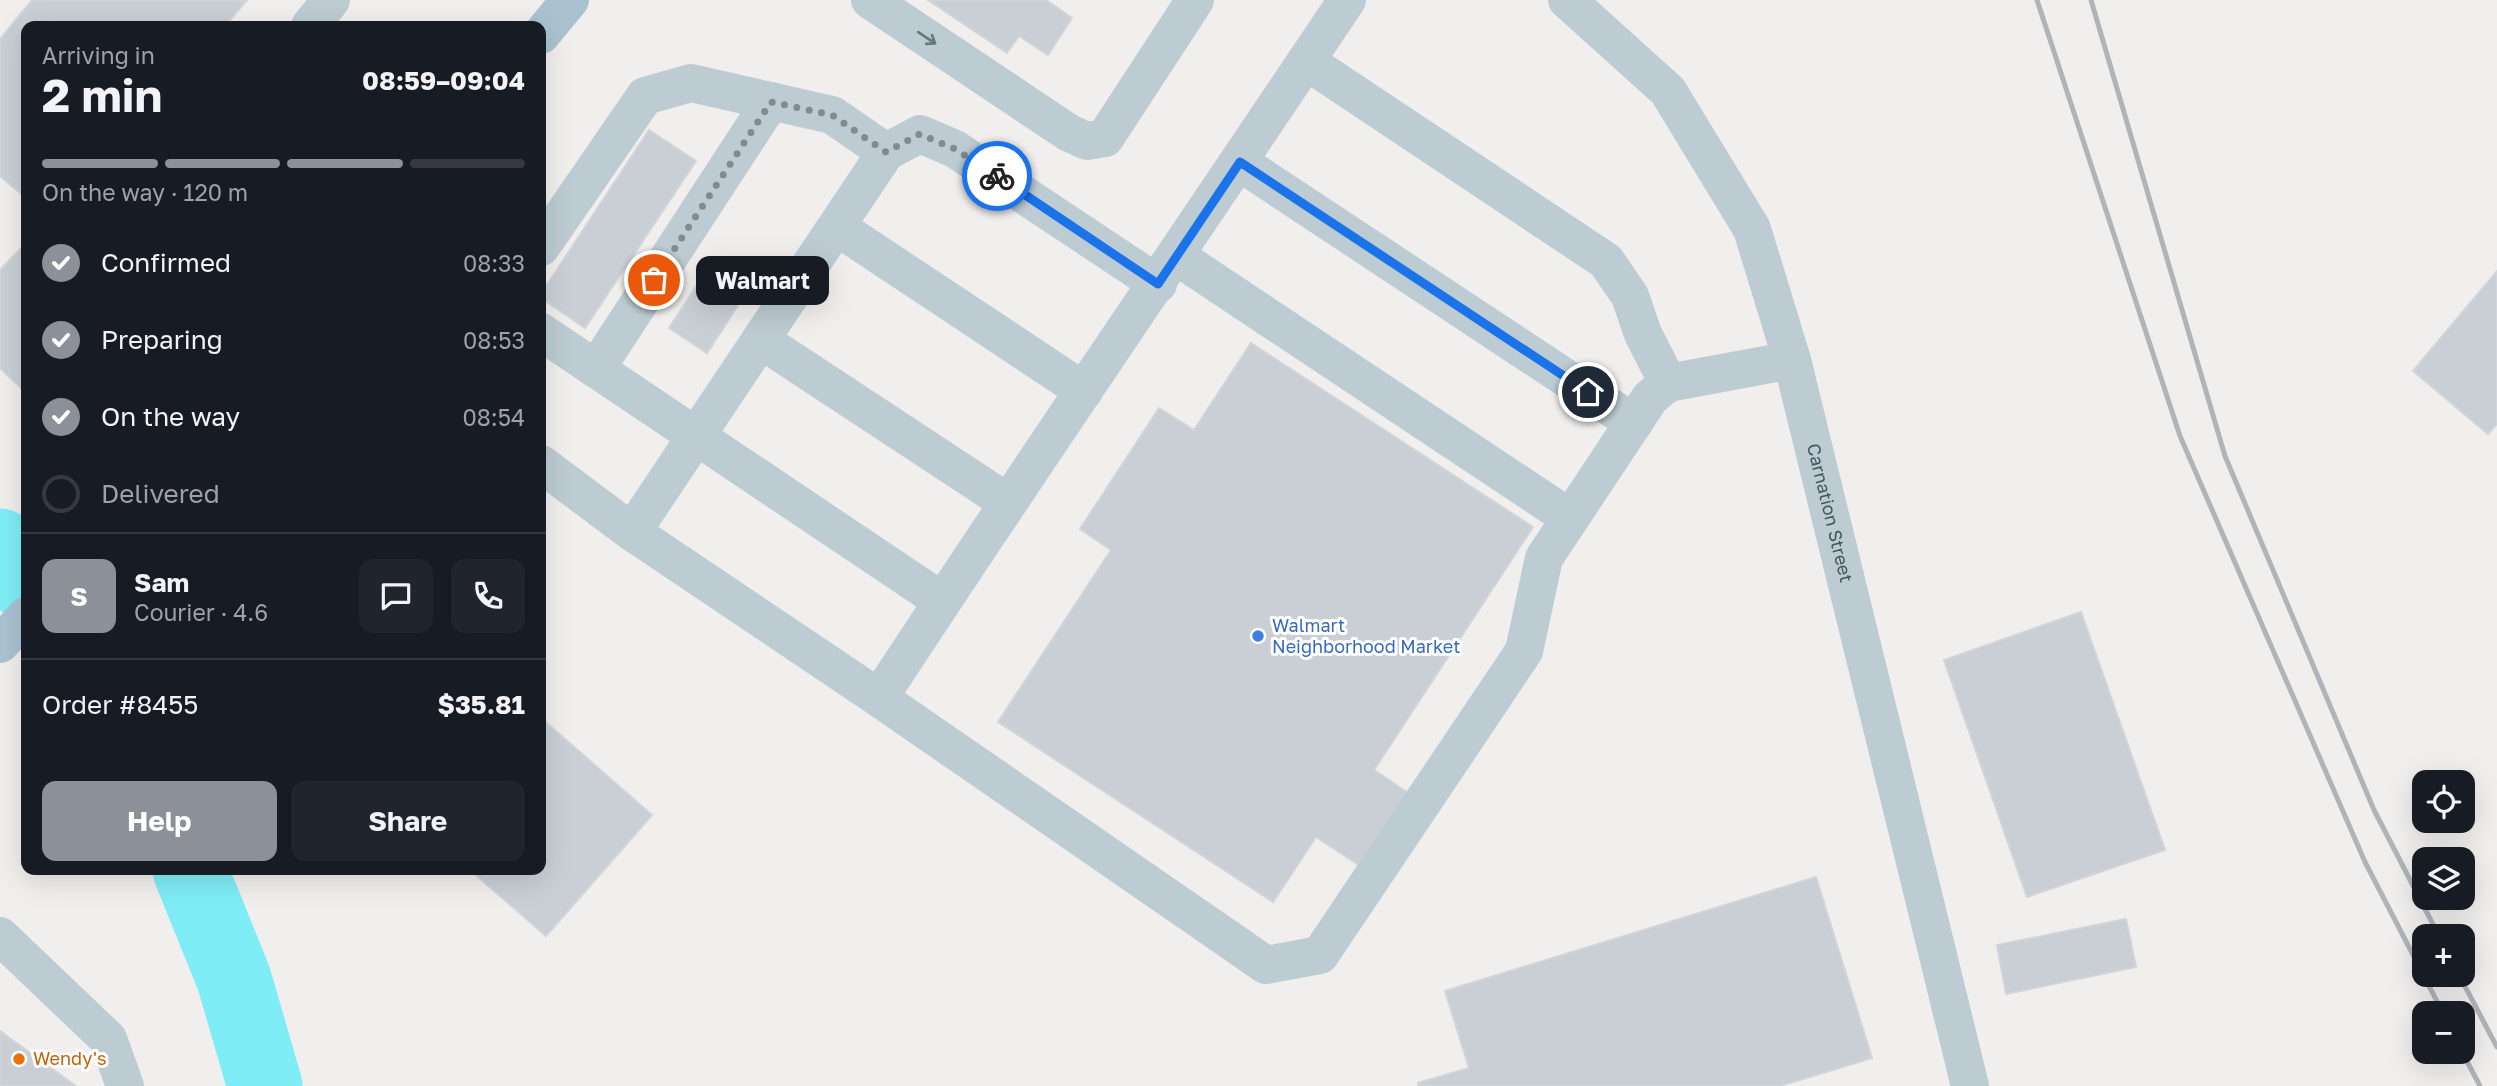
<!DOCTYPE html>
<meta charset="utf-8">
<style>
:root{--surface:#171b24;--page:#20242c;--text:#f1f3f6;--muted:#9ea1a6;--line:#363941;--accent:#8c9099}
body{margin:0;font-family:"Golos Text",sans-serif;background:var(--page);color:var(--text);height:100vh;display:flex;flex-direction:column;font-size:26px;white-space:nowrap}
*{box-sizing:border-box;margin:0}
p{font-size:23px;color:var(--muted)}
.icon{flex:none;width:38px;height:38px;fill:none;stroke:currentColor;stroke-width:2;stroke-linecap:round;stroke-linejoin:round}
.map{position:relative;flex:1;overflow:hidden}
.details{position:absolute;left:21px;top:21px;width:525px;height:854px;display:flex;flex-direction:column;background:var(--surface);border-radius:14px;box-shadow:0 7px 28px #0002}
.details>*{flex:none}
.fabs{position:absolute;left:2412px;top:770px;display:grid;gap:14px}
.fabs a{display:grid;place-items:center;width:63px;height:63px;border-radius:14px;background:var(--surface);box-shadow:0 7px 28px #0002;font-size:35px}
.pin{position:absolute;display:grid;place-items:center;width:60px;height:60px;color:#fff;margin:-30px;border:4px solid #fff;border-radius:50%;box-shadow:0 2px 7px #0007}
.courier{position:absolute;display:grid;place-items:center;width:70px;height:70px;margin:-35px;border:5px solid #1a73e8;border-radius:50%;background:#fff;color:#222;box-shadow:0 2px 9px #0007}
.bubble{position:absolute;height:49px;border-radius:14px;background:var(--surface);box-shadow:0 7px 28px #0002;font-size:23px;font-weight:700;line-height:49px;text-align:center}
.summary em{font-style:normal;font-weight:700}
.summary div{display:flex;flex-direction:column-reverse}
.summary{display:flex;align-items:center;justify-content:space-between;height:119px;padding:0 21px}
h1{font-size:46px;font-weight:700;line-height:52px}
.bar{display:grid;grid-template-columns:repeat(4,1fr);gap:10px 7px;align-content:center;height:84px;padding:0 21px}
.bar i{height:9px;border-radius:5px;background:var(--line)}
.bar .current{background:var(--accent)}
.bar p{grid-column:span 4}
.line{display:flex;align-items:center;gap:18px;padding:0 21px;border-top:2px solid var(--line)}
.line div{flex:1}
.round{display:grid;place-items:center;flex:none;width:74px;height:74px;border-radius:14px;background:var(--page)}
ol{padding:0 21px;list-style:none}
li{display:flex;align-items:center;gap:21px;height:77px}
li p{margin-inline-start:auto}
li .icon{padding:7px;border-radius:50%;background:var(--accent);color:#fff;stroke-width:4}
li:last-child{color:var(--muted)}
li i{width:38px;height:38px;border:4px solid var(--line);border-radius:50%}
.action{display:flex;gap:14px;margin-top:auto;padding:14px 21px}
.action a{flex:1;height:80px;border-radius:14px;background:var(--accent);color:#fff;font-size:28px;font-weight:700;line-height:80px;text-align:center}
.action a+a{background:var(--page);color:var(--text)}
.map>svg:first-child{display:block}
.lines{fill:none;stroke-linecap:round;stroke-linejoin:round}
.river{stroke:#7fedf6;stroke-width:75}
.building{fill:#c9cfd4;stroke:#d1d5da;stroke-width:2}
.minor{stroke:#bdcbd2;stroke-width:38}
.major{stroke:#aac2d0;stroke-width:38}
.rail{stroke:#afb4b9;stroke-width:5}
.oneway{stroke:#687881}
.done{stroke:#818b90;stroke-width:7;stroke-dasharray:0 12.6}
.route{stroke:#1a73e8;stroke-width:9}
.shop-dot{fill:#3f7fe0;stroke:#fff;stroke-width:2.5}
.food-dot{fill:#e8710a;stroke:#fff;stroke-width:2.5}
.labels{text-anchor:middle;stroke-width:6;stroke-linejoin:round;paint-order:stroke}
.street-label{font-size:18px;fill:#44555e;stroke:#fff}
.shop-label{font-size:18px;fill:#366cbe;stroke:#fff;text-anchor:start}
.food-label{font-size:18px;fill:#c56008;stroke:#fff;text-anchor:start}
</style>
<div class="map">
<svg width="2497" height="1086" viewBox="0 0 2497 1086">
<rect width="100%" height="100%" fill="#f1eeee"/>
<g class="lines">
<g class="river">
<path d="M 0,546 L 26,583"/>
<path d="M 190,870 L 234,979 L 265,1086"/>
</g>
</g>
<g class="building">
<path d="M 32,0 L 247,0 L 225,26 L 26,26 L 26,198 L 0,176 L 0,39 Z"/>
<path d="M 928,0 L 1046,0 L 1072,18 L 1048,55 L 1019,36 L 1007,53 Z"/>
<path d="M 649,130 L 696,161 L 585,328 L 541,298 L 541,294 Z"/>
<path d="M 23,246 L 26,249 L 26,393 L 0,368 L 0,270 Z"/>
<path d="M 2497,271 L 2497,424 L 2488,434 L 2413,371 Z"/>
<path d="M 704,274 L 742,299 L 707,353 L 669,328 Z"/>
<path d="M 1251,343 L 1533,527 L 1374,770 L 1416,798 L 1368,871 L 1316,837 L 1273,902 L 998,722 L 1111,550 L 1080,529 L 1159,408 L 1194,430 Z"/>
<path d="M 2081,612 L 2165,850 L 2027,897 L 1944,660 Z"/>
<path d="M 541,718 L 652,815 L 546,936 L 470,870 L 541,870 Z"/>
<path d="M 1816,877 L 1872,1058 L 1780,1086 L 1418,1086 L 1418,1083 L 1469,1068 L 1445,991 Z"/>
<path d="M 2126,919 L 2136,967 L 2006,994 L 1997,945 Z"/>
<path d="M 0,1031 L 76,1086 L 0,1086 Z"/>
</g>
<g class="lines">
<g class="minor">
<path d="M 870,0 L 1069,133 L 1087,141 L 1105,138 L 1195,0"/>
<path id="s1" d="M 1567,0 L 1668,91 L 1752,229 L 1792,360 L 1970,1086"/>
<path d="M 310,26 L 331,0"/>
<path d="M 1306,61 L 1606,261 L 1630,296 L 1643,334 L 1668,383"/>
<path d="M 1239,162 L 1634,423"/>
<path d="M 837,227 L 1084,391"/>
<path d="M 541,247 L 645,96 L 691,83 L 832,115 L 886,152 L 920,134 L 955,149 L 1158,284"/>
<path d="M 1176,256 L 1570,518"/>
<path d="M 541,332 L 942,601"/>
<path d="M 761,340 L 1007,502"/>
<path d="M 596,369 L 771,101"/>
<path d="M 541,464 L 632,532 L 879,698 L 1266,965 L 1320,955 L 1524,651 L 1544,558 L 1650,398 L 1668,383 L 1792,360"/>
<path d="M 632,532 L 886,152"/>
<path d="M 879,698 C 1032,464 1191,233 1347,0"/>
<path d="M 0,936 L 108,1039 L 125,1086"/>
</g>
<g class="major">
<path d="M 541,35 L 570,0"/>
<path d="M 0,644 L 26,616"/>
</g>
<g class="rail">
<path d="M 2037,0 L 2180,436 L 2365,862 L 2443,1013"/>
<path d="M 2091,0 L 2225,456 L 2374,810 L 2439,936"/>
<path d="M 2459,975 L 2497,1047"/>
<path d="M 2462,1052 L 2480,1086"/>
</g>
</g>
<defs><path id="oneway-shaft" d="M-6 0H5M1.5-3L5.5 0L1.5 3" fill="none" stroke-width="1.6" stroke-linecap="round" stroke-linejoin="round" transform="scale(1.75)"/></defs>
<use class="oneway" href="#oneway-shaft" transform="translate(927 38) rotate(34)"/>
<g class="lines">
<path class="done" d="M 654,280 L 771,102 L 832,115 L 886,152 L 920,134 L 955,149 L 997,176"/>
<path class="route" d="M 997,176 L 1158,284 L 1240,162 L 1588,392"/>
</g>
<circle class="shop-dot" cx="1258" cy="636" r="7"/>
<circle class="food-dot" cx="19" cy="1059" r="7"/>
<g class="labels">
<g class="street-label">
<text dy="6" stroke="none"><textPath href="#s1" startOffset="592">Carnation Street</textPath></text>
</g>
<g class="shop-label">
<text x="1272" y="632">Walmart<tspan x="1272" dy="21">Neighborhood Market</tspan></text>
</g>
<g class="food-label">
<text x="33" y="1065">Wendy's</text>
</g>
</g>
</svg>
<div class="fabs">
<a><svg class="icon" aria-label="locate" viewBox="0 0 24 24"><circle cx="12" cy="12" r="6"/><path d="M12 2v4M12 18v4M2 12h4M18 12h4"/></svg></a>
<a><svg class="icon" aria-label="layers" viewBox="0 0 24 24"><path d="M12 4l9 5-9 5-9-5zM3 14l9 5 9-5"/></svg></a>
<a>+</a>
<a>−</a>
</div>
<div class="pin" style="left:654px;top:280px;background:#ea580c"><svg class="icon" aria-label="bag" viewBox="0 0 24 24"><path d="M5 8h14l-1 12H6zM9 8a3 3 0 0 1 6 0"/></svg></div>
<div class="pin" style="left:1588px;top:392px;background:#1f2937"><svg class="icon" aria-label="home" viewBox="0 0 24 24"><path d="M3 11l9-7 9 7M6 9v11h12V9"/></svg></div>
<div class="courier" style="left:997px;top:176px"><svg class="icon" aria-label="bike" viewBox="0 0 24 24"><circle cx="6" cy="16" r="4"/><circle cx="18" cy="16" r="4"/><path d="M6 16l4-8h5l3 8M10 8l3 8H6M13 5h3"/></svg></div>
<div class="bubble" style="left:696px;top:256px;width:133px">Walmart</div>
<section class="details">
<div class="summary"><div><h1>2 min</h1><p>Arriving in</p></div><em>08:59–09:04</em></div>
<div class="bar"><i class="current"></i><i class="current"></i><i class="current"></i><i></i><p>On the way · 120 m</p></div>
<ol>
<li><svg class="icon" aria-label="check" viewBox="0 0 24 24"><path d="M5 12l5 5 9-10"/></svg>Confirmed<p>08:33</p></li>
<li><svg class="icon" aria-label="check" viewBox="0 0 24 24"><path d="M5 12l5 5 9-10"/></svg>Preparing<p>08:53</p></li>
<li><svg class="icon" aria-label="check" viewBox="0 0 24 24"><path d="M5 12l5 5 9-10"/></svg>On the way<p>08:54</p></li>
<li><i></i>Delivered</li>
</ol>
<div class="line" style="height:126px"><b class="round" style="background:var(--accent);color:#fff">S</b><div><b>Sam</b><p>Courier · 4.6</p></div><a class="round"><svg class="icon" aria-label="chat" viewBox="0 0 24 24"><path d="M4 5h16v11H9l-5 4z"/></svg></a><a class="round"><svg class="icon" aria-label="phone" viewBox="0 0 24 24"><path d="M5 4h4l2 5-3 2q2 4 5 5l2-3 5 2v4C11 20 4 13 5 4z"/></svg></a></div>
<div class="line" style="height:91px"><div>Order #8455</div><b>$35.81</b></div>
<div class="action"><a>Help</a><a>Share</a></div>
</section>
</div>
